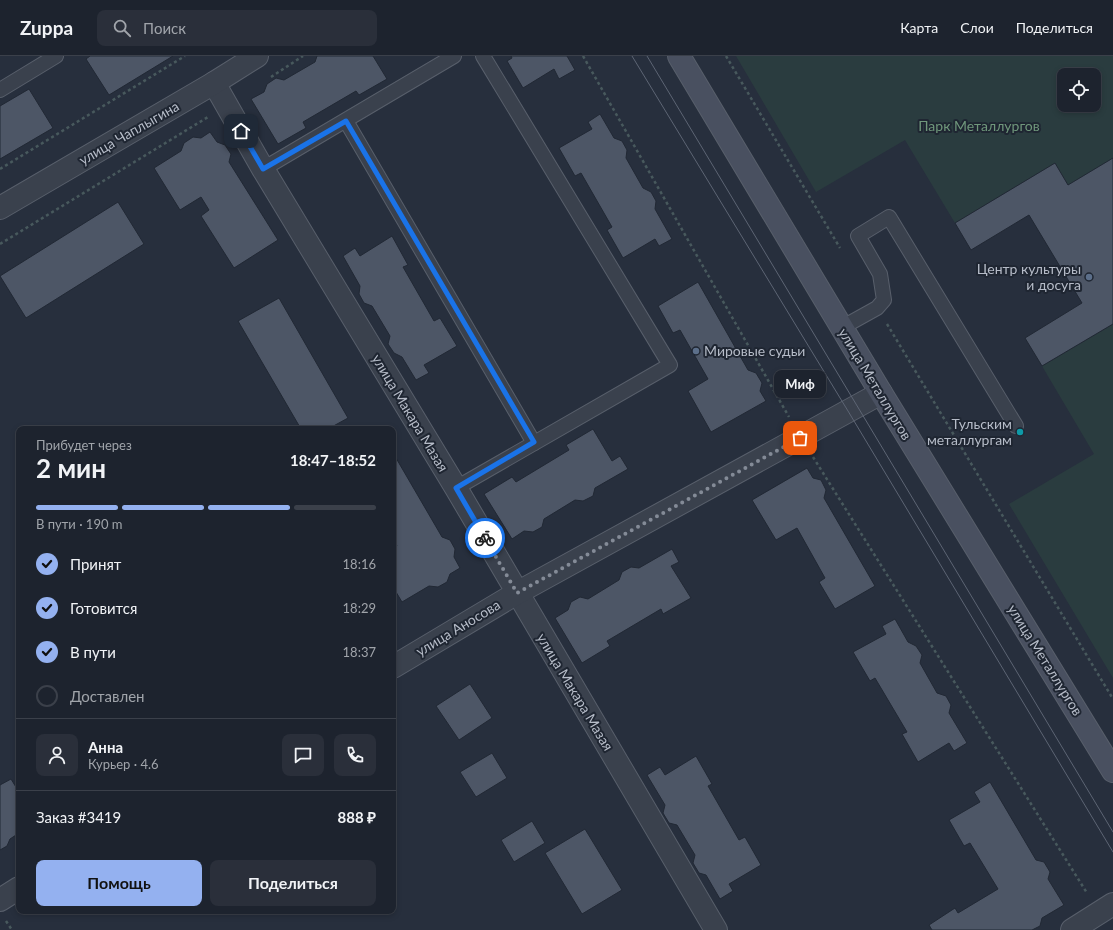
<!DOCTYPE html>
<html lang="ru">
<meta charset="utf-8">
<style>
:root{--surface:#1d232e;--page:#2a2f3a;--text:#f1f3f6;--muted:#a0a4aa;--line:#3b404a;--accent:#94b1f0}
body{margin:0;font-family:Lato,sans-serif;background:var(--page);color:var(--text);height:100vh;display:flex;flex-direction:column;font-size:15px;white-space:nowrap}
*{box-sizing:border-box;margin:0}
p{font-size:13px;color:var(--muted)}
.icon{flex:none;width:22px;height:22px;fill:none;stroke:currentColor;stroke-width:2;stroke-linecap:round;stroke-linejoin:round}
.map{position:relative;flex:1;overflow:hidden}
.details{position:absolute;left:16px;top:370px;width:380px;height:488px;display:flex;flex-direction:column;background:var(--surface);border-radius:8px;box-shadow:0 2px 6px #0003,0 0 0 1px var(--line)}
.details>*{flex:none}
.buttons{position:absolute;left:1057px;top:12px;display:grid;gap:8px}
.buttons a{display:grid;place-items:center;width:44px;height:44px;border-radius:8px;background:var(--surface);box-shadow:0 2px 6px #0003,0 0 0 1px var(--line);font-size:20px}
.pin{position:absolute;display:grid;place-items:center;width:34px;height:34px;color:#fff;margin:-17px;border-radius:8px;box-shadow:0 2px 6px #0006}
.courier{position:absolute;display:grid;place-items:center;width:40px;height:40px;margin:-20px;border:3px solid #1a73e8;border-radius:50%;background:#fff;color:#222;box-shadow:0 1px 5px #0007}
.bubble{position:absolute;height:28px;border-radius:8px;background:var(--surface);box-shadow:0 2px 6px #0003,0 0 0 1px var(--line);font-size:13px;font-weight:700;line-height:28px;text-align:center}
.headline em{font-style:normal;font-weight:700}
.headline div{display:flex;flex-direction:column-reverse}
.headline{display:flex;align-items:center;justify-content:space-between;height:68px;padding:0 20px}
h1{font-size:26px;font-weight:700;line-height:30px}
.bar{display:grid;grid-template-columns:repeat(4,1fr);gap:6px 4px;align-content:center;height:48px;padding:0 20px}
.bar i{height:5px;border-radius:3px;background:var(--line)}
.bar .current{background:var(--accent)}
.bar p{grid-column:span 4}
.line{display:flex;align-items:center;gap:10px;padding:0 20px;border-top:1px solid var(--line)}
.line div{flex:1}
.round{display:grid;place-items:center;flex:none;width:42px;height:42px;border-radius:8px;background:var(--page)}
ol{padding:0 20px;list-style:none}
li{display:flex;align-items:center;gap:12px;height:44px}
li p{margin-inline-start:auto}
li .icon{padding:4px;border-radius:50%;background:var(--accent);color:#111;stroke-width:4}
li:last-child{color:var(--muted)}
li i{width:22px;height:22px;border:2px solid var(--line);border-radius:50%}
.primary-button{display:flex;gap:8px;margin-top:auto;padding:8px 20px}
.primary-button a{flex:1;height:46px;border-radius:8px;background:var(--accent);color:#111;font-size:16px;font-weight:700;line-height:46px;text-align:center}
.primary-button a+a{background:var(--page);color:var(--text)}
header{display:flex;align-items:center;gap:24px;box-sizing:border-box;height:56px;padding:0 20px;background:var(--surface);border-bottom:1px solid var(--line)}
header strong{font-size:19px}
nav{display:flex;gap:22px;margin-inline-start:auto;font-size:14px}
.search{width:280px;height:36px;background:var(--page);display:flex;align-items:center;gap:10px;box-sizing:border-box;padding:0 14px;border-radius:8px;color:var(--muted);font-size:15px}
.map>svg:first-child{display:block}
.green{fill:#2a3c3f;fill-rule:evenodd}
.building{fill:#4d5666;stroke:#212834}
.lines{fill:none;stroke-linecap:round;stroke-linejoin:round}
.service-casing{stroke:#585f6b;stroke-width:16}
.minor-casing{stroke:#585f6b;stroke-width:24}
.secondary-casing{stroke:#585f6b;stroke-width:24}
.path{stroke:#48595d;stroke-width:2.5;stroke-dasharray:3 3;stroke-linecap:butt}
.service{stroke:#3a414d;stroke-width:14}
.minor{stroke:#3a414d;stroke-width:22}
.secondary{stroke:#495060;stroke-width:22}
.tram{stroke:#5d6574;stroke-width:1}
.done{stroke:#848b97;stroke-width:4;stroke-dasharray:0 7.2}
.route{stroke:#1a73e8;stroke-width:5}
.service-dot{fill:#5c6f8a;stroke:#1f2632;stroke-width:1.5}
.culture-dot{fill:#0f9aa8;stroke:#1f2632;stroke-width:1.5}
.labels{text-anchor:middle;stroke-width:4;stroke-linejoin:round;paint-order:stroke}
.park-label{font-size:14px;fill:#6f977b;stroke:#1f2632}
.street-label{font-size:14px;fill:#b6bcc8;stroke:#1f2632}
.poi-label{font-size:14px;fill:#b6bcc8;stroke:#1f2632;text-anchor:end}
</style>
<header>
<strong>Zuppa</strong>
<div class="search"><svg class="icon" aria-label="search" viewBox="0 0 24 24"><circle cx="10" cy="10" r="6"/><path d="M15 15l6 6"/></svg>Поиск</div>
<nav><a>Карта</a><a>Слои</a><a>Поделиться</a></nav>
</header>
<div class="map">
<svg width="1113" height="874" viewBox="0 0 1113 874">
<rect width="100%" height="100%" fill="#272f3d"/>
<g class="green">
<path d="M 736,0 L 1113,0 L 1113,102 L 1068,129 L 1055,107 L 955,167 L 905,84 L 816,136 ZM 1064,19 L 1094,19 L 1094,49 L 1064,49 Z"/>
<path d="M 1113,268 L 1113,622 L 1009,448 L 1094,398 L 1042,310 Z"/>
</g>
<g class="building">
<path d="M 90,0 L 173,0 L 109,39 L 86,3 Z"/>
<path d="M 317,0 L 373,0 L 387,23 L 359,39 L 356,35 L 303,66 L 306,72 L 278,88 L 251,43 L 264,36 L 267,28 L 276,22 L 284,24 L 315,6 Z"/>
<path d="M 511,0 L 567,0 L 575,14 L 559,23 L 554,13 L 523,32 L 507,5 L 512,2 Z"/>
<path d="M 29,33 L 53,72 L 0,103 L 0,50 Z"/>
<path d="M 600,58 L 614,82 L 622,85 L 627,94 L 626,102 L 643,132 L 651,136 L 656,145 L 655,153 L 672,183 L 659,190 L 655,183 L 623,202 L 607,174 L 612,171 L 581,117 L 575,120 L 559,92 L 592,73 L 588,66 Z"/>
<path d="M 210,76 L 217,86 L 225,89 L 231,98 L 229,106 L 278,184 L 234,212 L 201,160 L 209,154 L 201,141 L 180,154 L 154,112 L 181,95 L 184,87 L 193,81 L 201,82 Z"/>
<path d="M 1113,102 L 1113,268 L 1042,310 L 1025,282 L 1082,247 L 1029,159 L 971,194 L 955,167 L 1055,107 L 1068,129 Z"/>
<path d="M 118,146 L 144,188 L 26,262 L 0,220 Z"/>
<path d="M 392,180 L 408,209 L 403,211 L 434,265 L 440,262 L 457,290 L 424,309 L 429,317 L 416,324 L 402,301 L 394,297 L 388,288 L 390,280 L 372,250 L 364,247 L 359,238 L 360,230 L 343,200 L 355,192 L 360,200 Z"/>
<path d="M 698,226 L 748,314 L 756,317 L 762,327 L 760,335 L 766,345 L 711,376 L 688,335 L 708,323 L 680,274 L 673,277 L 658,250 Z"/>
<path d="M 279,242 L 348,362 L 328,373 L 301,373 L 238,265 Z"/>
<path d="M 593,373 L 612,405 L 620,400 L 628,413 L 595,432 L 593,440 L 583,445 L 575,444 L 544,463 L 542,471 L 533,476 L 524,475 L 512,483 L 484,438 L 512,421 L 516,426 L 569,394 L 566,389 Z"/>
<path d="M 396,402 L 442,481 L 450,484 L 455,493 L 454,501 L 460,512 L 450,518 L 447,526 L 438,531 L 429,530 L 402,546 L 393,531 L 393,493 L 397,490 L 393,483 L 393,404 Z"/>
<path d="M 807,412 L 813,422 L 821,424 L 826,434 L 824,442 L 875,530 L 835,553 L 819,526 L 825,522 L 797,472 L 776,484 L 752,444 Z"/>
<path d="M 672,493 L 679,506 L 671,510 L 691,542 L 663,558 L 661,553 L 607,585 L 610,590 L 582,607 L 555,562 L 568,554 L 571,546 L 580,541 L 588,543 L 619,524 L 622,516 L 631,511 L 639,512 Z"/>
<path d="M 895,563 L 908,586 L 916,590 L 922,599 L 920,607 L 937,637 L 946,640 L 951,649 L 949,657 L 967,687 L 954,695 L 949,687 L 918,706 L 902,678 L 907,676 L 875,622 L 870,625 L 853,596 L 886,578 L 882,570 Z"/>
<path d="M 470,628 L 492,662 L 459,684 L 436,650 Z"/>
<path d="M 492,697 L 507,722 L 476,741 L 460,716 Z"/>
<path d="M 696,700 L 712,728 L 708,730 L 739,784 L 745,781 L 761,809 L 729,828 L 733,835 L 720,843 L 706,819 L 699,817 L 693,807 L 695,799 L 677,769 L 669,767 L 663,757 L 665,749 L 647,719 L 660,711 L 665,719 Z"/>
<path d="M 11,723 L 19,736 L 19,777 L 10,783 L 7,790 L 0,794 L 0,729 Z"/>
<path d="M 990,726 L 1036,804 L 1044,806 L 1050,816 L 1048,823 L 1064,849 L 1042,862 L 1040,870 L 1032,874 L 932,874 L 929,869 L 955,852 L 958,857 L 998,833 L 970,787 L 964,790 L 949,764 L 980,746 L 974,736 Z"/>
<path d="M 532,765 L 545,787 L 514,806 L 501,784 Z"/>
<path d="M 585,773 L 622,834 L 582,858 L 545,797 Z"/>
</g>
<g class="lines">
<defs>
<g id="service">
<path d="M 0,34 L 56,0"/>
<path d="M 346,65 L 534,387"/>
<path d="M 263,113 L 454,0"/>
<path d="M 841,272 L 877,252 L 884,244 L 880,218 L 858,180 L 889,161 L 1016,370"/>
<path d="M 456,432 L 670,309 L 483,0"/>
</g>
<g id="minor">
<path d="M 214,27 L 263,113 L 456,432 L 716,874"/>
<path d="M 0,152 L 214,27 L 257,0"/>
<path d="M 393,611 L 517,537 L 881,337"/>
<path d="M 0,844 L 19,832"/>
<path d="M 1072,874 L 1113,848"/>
</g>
<path id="secondary" d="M 679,0 L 881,337 L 1113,715"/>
</defs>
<use href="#service" class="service-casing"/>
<use href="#minor" class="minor-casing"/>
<use href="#secondary" class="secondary-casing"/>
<g class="path">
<path d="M 583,0 L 789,361"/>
<path d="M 726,0 L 840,192"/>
<path d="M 271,21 L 303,0"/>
<path d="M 0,113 L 185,0"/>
<path d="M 0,188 L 208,61"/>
<path d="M 887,268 L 1113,643"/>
<path d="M 813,401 L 1087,837"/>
<path d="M 6,865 L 12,874"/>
</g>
<use href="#service" class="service"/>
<use href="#minor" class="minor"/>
<use href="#secondary" class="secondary"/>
<g class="tram">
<path d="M 632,0 L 848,355 L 1113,796"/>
<path d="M 647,0 L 1113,776"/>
</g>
</g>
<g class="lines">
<path class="done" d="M 485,482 L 517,537 L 800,382"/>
<path class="route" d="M 241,75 L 263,113 L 346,65 L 534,386 L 456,432 L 485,482"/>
</g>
<g class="service-dot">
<circle cx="1089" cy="221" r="4"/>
<circle cx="696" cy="295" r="4"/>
</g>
<circle class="culture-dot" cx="1020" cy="376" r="4"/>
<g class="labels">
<g class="park-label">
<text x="979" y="75">Парк Металлургов</text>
</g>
<g class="street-label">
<text transform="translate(129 77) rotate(-30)" y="5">улица Чаплыгина</text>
<text transform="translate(875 328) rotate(59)" y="5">улица Металлургов</text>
<text transform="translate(410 357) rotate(59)" y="5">улица Макара Мазая</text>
<text transform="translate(458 572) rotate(-31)" y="5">улица Аносова</text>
<text transform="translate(1045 604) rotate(58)" y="5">улица Металлургов</text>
<text transform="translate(575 636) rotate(59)" y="5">улица Макара Мазая</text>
</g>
<g class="poi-label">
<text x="1081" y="218">Центр культуры<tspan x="1081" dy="16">и досуга</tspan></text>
<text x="704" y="300" text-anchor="start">Мировые судьи</text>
<text x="1012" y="373">Тульским<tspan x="1012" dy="16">металлургам</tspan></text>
</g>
</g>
</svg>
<div class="buttons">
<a><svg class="icon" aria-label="locate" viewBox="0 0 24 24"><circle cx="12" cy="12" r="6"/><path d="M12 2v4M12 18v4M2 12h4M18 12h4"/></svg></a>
</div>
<div class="pin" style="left:800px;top:382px;background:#ea580c"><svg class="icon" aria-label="bag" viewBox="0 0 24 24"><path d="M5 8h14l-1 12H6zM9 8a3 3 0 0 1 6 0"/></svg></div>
<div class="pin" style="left:241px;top:75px;background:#1f2937"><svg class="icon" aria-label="home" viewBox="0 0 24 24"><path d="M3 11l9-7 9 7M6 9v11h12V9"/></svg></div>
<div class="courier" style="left:485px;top:482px"><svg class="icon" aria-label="bike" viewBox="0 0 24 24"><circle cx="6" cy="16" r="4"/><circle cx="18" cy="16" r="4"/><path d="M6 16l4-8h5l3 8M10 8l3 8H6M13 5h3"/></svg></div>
<div class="bubble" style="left:774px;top:314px;width:52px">Миф</div>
<section class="details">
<div class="headline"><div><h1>2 мин</h1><p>Прибудет через</p></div><em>18:47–18:52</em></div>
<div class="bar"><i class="current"></i><i class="current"></i><i class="current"></i><i></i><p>В пути · 190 m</p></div>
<ol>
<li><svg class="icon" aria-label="check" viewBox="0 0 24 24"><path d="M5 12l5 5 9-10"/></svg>Принят<p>18:16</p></li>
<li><svg class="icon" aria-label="check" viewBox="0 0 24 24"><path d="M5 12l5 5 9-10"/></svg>Готовится<p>18:29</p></li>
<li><svg class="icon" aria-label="check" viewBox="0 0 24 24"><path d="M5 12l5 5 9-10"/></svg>В пути<p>18:37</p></li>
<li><i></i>Доставлен</li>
</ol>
<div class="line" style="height:72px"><a class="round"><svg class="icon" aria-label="person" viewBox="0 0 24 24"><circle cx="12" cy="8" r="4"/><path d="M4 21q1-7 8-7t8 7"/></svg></a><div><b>Анна</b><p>Курьер · 4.6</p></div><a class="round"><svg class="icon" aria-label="chat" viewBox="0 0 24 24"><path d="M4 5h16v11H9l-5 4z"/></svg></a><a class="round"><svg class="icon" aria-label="phone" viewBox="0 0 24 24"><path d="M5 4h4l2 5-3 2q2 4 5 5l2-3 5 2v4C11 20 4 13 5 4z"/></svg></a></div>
<div class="line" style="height:52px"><div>Заказ #3419</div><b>888 ₽</b></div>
<div class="primary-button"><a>Помощь</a><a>Поделиться</a></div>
</section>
</div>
